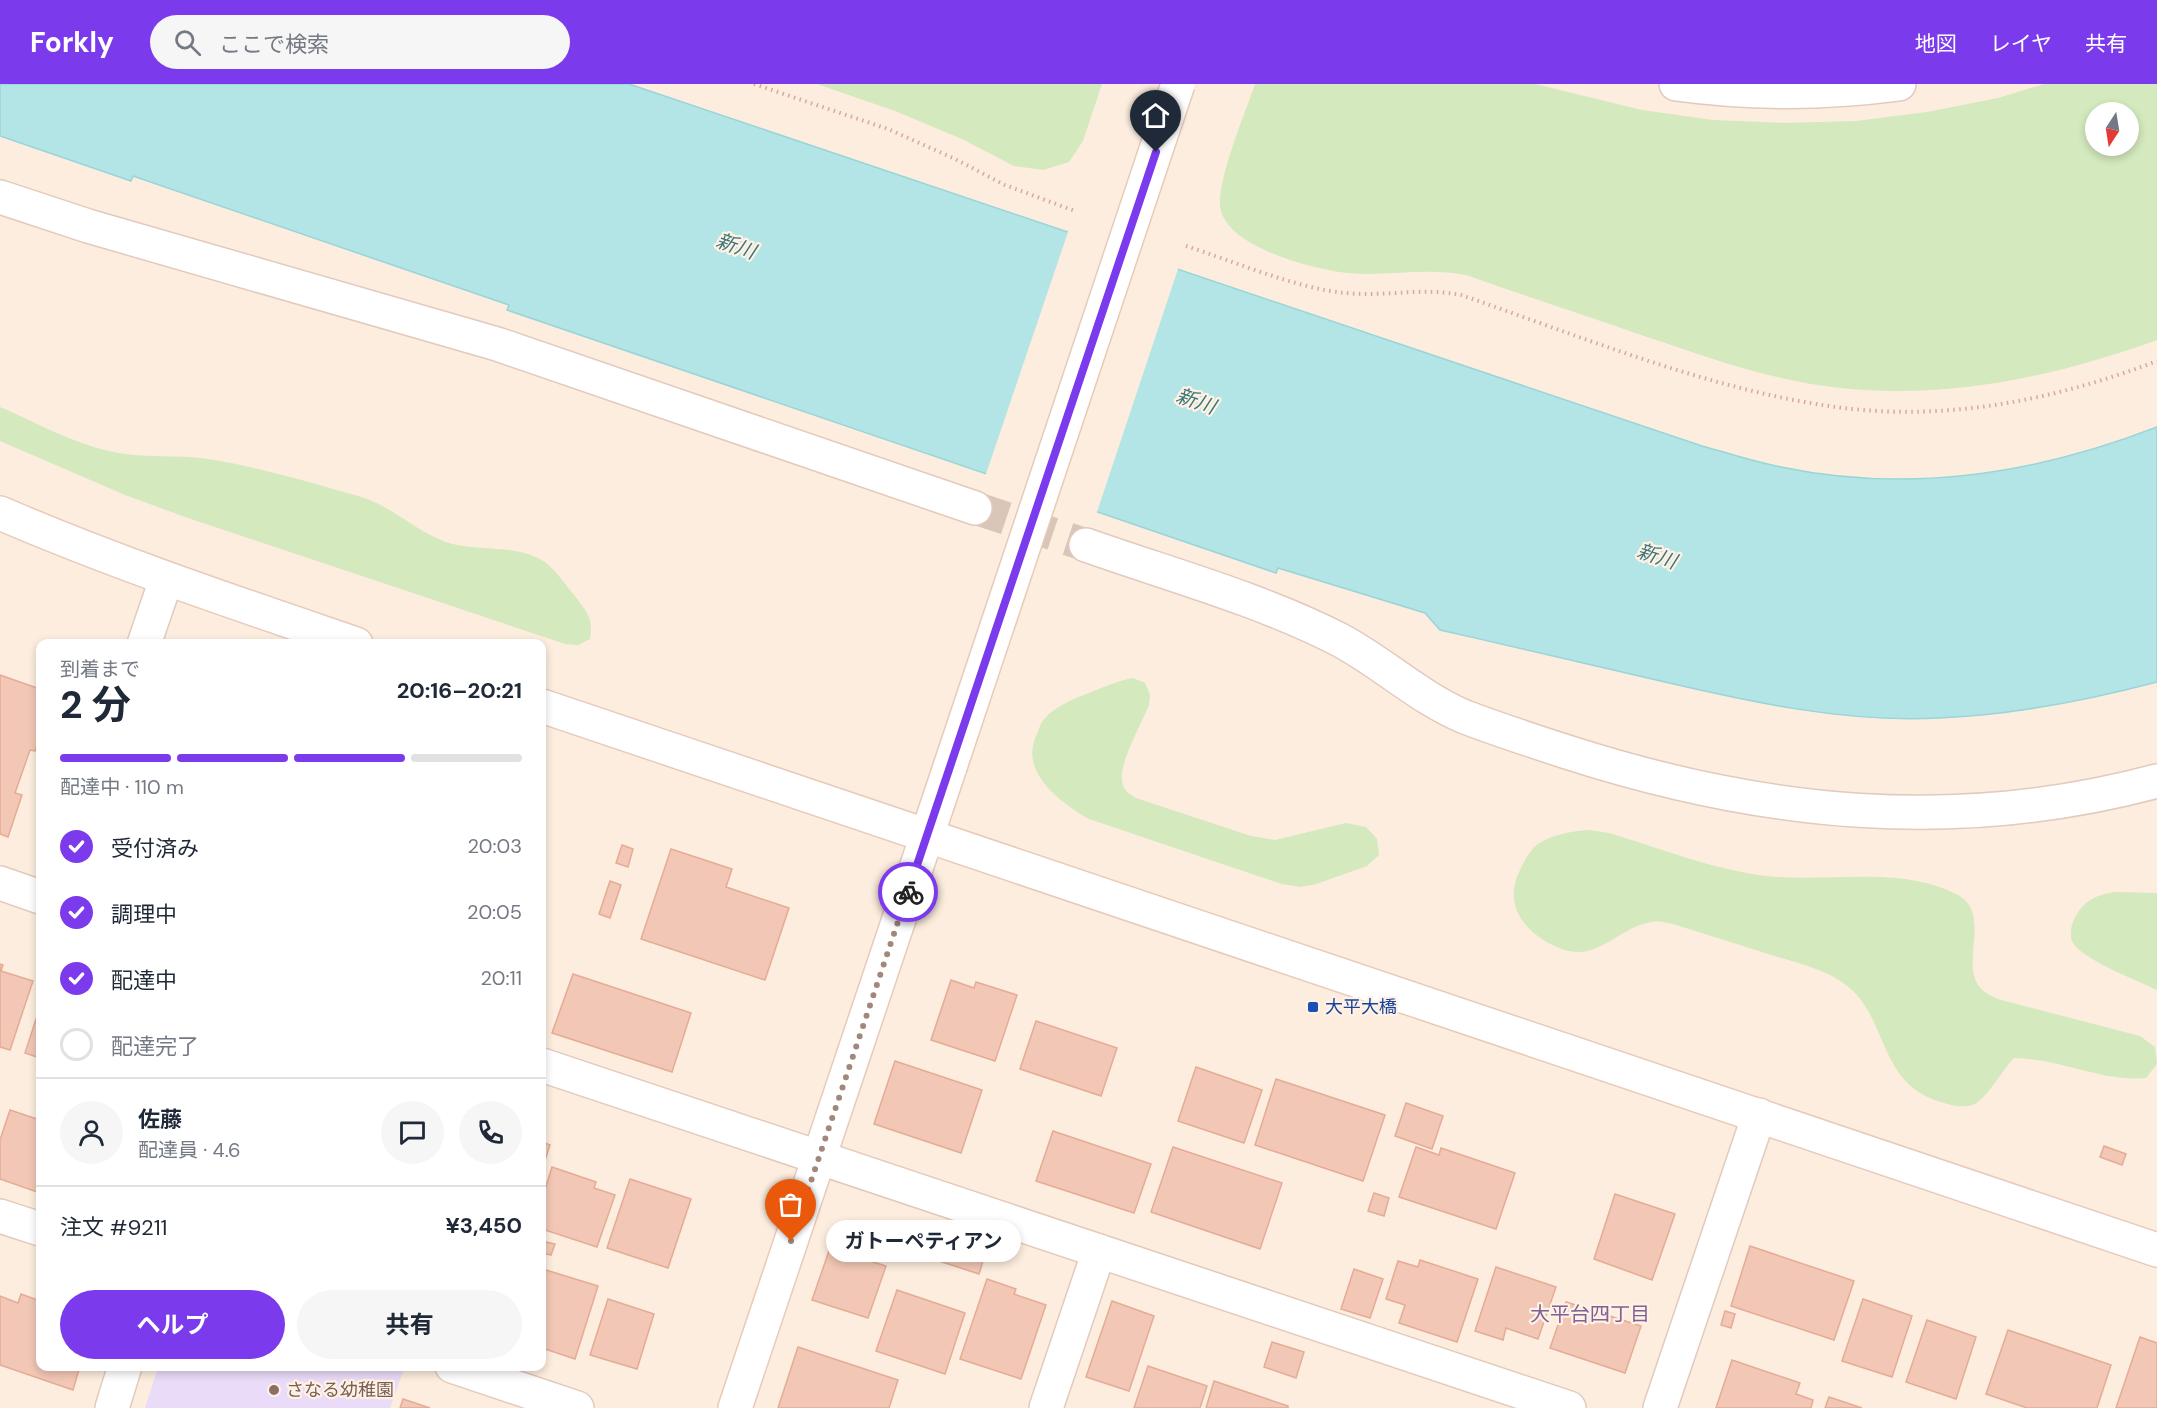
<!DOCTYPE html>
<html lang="ja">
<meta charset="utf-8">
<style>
:root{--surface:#fff;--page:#f6f6f7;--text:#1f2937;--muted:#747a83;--line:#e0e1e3;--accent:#7c3aed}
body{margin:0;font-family:"DM Sans","Noto Sans JP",sans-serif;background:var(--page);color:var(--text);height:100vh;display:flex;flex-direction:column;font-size:22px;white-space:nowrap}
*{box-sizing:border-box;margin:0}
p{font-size:20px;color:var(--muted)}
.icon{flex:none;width:33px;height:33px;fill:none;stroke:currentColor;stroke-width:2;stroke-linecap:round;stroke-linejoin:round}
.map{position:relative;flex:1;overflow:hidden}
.sheet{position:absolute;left:36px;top:555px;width:510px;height:732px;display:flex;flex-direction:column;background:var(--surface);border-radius:12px;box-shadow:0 3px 9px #0003}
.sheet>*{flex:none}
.needle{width:39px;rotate:192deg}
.buttons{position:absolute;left:2085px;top:18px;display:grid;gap:12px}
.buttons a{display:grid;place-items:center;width:54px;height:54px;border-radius:50%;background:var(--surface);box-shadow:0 3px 9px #0003;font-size:30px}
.pin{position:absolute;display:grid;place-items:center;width:51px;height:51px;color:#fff;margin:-62px -26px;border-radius:50% 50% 50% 0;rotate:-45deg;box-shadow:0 0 6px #0007}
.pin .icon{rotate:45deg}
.courier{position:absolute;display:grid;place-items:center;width:60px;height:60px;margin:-30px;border:4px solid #7c3aed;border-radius:50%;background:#fff;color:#222;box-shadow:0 2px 8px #0007}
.bubble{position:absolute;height:42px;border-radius:21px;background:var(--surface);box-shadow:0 3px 9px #0003;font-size:20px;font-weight:700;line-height:42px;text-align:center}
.headline em{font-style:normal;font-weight:700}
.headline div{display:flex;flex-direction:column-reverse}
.headline{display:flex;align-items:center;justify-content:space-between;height:102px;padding:0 24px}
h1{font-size:39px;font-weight:700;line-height:45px}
.bar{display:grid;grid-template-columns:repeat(4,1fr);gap:9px 6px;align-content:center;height:72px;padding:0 24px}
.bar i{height:8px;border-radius:4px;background:var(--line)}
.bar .selected{background:var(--accent)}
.bar p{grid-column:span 4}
.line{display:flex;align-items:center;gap:15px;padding:0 24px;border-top:2px solid var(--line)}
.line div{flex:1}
.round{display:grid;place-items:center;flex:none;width:63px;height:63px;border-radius:32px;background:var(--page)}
ol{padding:0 24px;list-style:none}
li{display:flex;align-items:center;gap:18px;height:66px}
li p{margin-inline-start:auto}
li .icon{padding:6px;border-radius:50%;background:var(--accent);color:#fff;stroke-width:4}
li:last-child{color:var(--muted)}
li i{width:33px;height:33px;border:3px solid var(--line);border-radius:50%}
.button{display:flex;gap:12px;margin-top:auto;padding:12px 24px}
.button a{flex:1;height:69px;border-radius:36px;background:var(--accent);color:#fff;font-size:24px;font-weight:700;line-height:69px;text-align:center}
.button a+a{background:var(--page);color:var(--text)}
header{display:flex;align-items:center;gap:36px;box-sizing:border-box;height:84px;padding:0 30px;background:var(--accent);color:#fff}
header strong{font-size:28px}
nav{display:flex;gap:33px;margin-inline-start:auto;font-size:21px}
.search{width:420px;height:54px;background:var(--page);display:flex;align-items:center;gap:15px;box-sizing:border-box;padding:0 21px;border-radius:33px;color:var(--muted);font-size:22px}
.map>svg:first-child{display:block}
.education{fill:#eadbf8}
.green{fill:#d4e9bd;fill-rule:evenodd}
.water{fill:#b3e4e6;stroke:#99d5d8;stroke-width:1.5}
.pier{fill:#fcedde}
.building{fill:#f2c7b5;stroke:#e5ab95;stroke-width:1.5}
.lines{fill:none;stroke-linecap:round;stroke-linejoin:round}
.street-tunnel{stroke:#dac6b8;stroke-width:33;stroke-dasharray:33 16;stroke-linecap:butt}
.street-casing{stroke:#e2cabd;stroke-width:36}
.secondary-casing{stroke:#e7caba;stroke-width:36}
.path{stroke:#d6aa99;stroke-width:4;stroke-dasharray:1.5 4.5;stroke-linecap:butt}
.street{stroke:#fff;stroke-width:33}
.secondary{stroke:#fff;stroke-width:33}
.secondary-bridge-casing{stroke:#e7caba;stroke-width:36;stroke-linecap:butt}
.secondary-bridge{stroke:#fff;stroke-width:33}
.done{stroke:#a2887b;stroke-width:6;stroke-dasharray:0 10.8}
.route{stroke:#7c3aed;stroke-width:8}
.transit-dot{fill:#1a4fb4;stroke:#fff2e4;stroke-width:2}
.education-dot{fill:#8d6e63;stroke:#fff2e4;stroke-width:2}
.labels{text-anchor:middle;stroke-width:4.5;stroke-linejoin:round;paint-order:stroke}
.transit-label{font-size:18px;fill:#164399;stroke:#fff2e4;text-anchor:start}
.education-label{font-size:18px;fill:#785e54;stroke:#fff2e4;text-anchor:start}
.water-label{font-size:20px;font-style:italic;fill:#3a7679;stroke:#fff2e4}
.neighbourhood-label{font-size:20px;fill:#7f6196;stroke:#fff2e4}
</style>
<header>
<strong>Forkly</strong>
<div class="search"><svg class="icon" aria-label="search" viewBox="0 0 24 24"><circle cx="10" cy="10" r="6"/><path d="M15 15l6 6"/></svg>ここで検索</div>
<nav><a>地図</a><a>レイヤ</a><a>共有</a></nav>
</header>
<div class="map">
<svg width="2157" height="1324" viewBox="0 0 2157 1324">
<rect width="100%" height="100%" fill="#fcedde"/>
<path class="education" d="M 387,1283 L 403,1288 L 390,1324 L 145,1324 L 158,1283 Z"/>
<g class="green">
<path d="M 817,0 L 1102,0 L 1083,57 L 1069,78 L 1043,86 L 1014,82 L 962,55 L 895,27 Z"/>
<path d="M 1255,0 L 1535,0 L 1642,26 L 1713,36 L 1784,39 L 1856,37 L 1927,28 L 1998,14 L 2044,0 L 2157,0 L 2157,256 C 2035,300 1906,324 1777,293 C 1733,283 1690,267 1647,253 C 1586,232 1526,212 1466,191 C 1425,183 1387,193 1347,189 C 1313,185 1231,164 1221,127 C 1214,101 1246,28 1255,0 ZM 2096,28 L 2128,28 L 2128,62 L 2096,62 Z"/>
<path d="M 0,323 C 35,338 72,359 109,367 C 142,375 176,370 208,375 C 259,383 309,398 358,412 C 391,421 415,447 446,458 C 476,468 512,460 540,475 C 554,483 564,499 574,511 C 586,526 594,535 590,555 L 578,561 L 565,560 L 188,434 L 125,411 L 0,357 Z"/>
<path d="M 1133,594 L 1145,599 L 1150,611 L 1149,621 C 1142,639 1119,679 1122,697 C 1123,706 1129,710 1136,714 L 1251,752 L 1275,756 L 1346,739 L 1366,743 L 1377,755 L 1379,771 L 1367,782 L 1316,800 L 1301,803 L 1282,800 L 1089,735 C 1061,719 1018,688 1037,650 C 1039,645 1041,638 1045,634 C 1057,621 1074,615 1089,609 C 1104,603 1117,597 1133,594 Z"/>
<path d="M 1590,746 L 1609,749 C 1660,764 1713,786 1767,792 C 1828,799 1899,781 1956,810 C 1996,830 1954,885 1985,908 C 1990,912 1996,914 2001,916 L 2140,952 L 2155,963 L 2157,980 L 2146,994 C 2102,998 2059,974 2014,974 C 2002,986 1986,1017 1972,1021 C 1963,1024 1949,1021 1941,1018 C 1877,1000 1889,933 1846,901 C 1827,886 1801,880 1778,873 C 1743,862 1708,851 1673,840 C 1666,839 1657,836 1651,838 C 1616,844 1597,880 1559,864 C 1525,850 1502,821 1520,786 C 1524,777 1530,766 1538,760 C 1554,750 1572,747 1590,746 Z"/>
<path d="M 2115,808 L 2157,809 L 2157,906 C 2139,897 2080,875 2072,857 C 2069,848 2072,838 2077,830 C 2086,815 2098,811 2115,808 Z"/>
</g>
<path class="water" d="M 0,0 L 629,0 L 1702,362 C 1728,369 1754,378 1781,383 C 1910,410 2036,390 2157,343 L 2157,598 C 2085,617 2013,631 1939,634 C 1842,639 1746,617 1652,595 C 1582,579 1511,562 1440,546 L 1425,529 L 1278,484 L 1276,489 L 507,226 L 509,221 L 133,92 L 131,97 L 0,52 Z"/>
<path class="pier" d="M 1069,145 L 1179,182 L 1096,431 L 985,393 Z"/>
<g class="building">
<path d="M 0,591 L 40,605 L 40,651 L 35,667 L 30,666 L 15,709 L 22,711 L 8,753 L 0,750 Z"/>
<path d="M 622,761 L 633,765 L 628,783 L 616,779 Z"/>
<path d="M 671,765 L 732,785 L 726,803 L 789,824 L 765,896 L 641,855 Z"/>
<path d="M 610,797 L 621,801 L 610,834 L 599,830 Z"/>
<path d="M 0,880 L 3,881 L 1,887 L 33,897 L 10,966 L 0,963 Z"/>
<path d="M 573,890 L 691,929 L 672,988 L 552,949 Z"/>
<path d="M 951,896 L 974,904 L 976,898 L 1017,911 L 995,977 L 931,956 Z"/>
<path d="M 40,923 L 40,974 L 25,969 Z"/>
<path d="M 1036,937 L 1117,964 L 1101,1012 L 1020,985 Z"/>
<path d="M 895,977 L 982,1006 L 961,1069 L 874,1040 Z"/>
<path d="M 1196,983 L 1262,1006 L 1244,1059 L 1178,1037 Z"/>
<path d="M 1276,995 L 1385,1031 L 1363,1097 L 1255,1061 Z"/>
<path d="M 1406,1019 L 1443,1032 L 1432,1065 L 1395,1052 Z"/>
<path d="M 10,1026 L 40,1036 L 40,1109 L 0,1095 L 0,1056 Z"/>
<path d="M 1053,1047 L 1151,1080 L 1134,1129 L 1036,1097 Z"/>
<path d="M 542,1058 L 550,1061 L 542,1086 Z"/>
<path d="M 2104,1062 L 2126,1070 L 2122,1081 L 2100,1073 Z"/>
<path d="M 1173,1063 L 1282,1099 L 1260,1165 L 1151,1128 Z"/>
<path d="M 1416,1063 L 1439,1071 L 1441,1064 L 1515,1089 L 1496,1145 L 1399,1113 Z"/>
<path d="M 552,1083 L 596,1098 L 594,1104 L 615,1111 L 597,1163 L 542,1145 L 542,1115 Z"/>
<path d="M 630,1095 L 691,1115 L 668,1184 L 607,1164 Z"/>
<path d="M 1374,1109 L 1389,1114 L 1384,1132 L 1368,1127 Z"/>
<path d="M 1615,1110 L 1675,1130 L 1652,1196 L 1594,1175 Z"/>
<path d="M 941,1141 L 989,1158 L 979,1190 L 930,1174 Z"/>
<path d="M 546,1158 L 555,1160 L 551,1171 L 543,1169 Z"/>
<path d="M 1750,1162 L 1854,1197 L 1834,1256 L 1731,1222 Z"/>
<path d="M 830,1164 L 886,1182 L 868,1234 L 812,1216 Z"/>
<path d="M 1420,1176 L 1478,1195 L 1457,1258 L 1399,1239 L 1405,1221 L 1386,1215 L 1398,1177 L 1418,1183 Z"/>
<path d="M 1496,1183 L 1556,1203 L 1538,1255 L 1506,1244 L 1503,1256 L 1475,1247 Z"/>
<path d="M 1354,1185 L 1383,1195 L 1370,1234 L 1341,1225 Z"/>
<path d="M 546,1186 L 598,1202 L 575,1275 L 542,1264 L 542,1200 Z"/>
<path d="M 987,1195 L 1016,1205 L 1014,1210 L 1046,1221 L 1021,1295 L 960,1275 Z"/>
<path d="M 897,1206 L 965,1229 L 945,1290 L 876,1267 Z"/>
<path d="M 21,1210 L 40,1217 L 40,1282 L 80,1282 L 73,1306 L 0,1281 L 0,1212 L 18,1219 Z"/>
<path d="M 608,1215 L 654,1230 L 637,1285 L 590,1271 Z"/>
<path d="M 1863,1215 L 1912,1232 L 1892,1293 L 1842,1277 Z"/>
<path d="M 1112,1217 L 1154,1232 L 1129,1307 L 1086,1293 Z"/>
<path d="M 1566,1218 L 1641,1242 L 1625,1289 L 1550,1264 Z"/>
<path d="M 1725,1227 L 1735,1230 L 1731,1244 L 1721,1241 Z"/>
<path d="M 1927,1236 L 1976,1253 L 1956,1315 L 1906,1298 Z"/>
<path d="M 2008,1246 L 2111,1281 L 2097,1324 L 2027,1324 L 1986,1310 Z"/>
<path d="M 2140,1253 L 2157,1259 L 2157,1324 L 2116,1324 Z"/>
<path d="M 1272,1258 L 1304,1268 L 1296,1294 L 1264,1283 Z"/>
<path d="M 798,1263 L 898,1296 L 889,1324 L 778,1324 Z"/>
<path d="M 1732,1276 L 1800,1299 L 1796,1310 L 1813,1316 L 1811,1324 L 1716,1324 Z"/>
<path d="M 1148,1282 L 1207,1302 L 1200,1324 L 1134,1324 Z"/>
<path d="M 1214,1297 L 1288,1322 L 1288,1324 L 1206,1324 Z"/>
<path d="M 1829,1313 L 1862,1324 L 1825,1324 Z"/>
<path d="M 403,1315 L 430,1324 L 400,1324 Z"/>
</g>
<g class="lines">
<path class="street-tunnel" d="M 975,424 L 1086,461"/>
<defs>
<g id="street">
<path d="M 1676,0 C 1750,10 1824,10 1899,0"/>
<path d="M 0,113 L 88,142 L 497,260 L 975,424"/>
<path d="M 1086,461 C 1171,491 1260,515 1340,556 C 1383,579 1421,615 1465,633 C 1499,646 1533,657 1567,668 C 1763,731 1956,751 2157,697"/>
<path d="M 144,560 L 166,496"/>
<path d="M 0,799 L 40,813"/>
<path d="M 542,981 L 1569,1324"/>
<path d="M 0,1132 L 40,1145"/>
<path d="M 452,1282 L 577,1324"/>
<path d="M 112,1324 L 125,1282"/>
<path d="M 1046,1324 L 1099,1167"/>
<path d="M 1660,1324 L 1759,1031"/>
</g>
<g id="secondary">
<path d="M 0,429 C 116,479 236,519 356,560"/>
<path d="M 542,622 L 2157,1166"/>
<path d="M 735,1324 L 950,683"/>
</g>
</defs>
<use href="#street" class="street-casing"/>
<use href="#secondary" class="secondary-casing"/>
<g class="path">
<path d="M 754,0 L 888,45 L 953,74 L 1005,101 L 1075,127"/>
<path d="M 1186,162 C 1233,177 1298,205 1346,209 C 1385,213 1422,203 1461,211 C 1580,252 1705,304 1829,322 C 1941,339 2052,317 2157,277"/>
</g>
<use href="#street" class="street"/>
<use href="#secondary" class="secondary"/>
<defs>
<path id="secondary-bridge" d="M 950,683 L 1178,0"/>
</defs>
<use href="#secondary-bridge" class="secondary-bridge-casing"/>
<use href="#secondary-bridge" class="secondary-bridge"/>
</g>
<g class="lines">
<path class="done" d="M 791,1157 L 908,808"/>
<path class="route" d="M 908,808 L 1156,68"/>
</g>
<rect class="transit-dot" x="1307" y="917" width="12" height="12" rx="3"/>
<circle class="education-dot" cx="274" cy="1306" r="6"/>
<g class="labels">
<g class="transit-label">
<text x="1325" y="929">大平大橋</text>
</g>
<g class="education-label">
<text x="286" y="1312">さなる幼稚園</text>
</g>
<g class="water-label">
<text transform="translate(736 162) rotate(19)" y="7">新川</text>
<text transform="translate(1196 317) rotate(19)" y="7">新川</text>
<text transform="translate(1657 472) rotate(18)" y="7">新川</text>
</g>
<g class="neighbourhood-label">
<text x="1590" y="1237">大平台四丁目</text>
</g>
</g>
</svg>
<div class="buttons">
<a><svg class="needle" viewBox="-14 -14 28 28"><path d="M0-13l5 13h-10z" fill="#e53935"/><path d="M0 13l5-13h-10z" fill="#747a83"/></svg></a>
</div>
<div class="pin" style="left:791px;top:1157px;background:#ea580c"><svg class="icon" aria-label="bag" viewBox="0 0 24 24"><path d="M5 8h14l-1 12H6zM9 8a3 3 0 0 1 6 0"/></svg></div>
<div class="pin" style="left:1156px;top:68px;background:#1f2937"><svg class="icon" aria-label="home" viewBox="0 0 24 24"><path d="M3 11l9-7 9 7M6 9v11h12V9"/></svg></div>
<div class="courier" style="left:908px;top:808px"><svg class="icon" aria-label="bike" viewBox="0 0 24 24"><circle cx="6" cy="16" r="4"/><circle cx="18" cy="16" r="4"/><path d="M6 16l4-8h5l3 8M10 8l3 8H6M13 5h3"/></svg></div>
<div class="bubble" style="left:826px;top:1136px;width:195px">ガトーペティアン</div>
<section class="sheet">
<div class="headline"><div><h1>2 分</h1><p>到着まで</p></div><em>20:16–20:21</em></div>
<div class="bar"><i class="selected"></i><i class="selected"></i><i class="selected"></i><i></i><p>配達中 · 110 m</p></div>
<ol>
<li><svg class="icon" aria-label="check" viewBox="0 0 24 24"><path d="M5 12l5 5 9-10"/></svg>受付済み<p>20:03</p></li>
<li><svg class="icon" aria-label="check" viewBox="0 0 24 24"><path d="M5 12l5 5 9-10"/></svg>調理中<p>20:05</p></li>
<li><svg class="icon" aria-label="check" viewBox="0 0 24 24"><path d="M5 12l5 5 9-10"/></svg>配達中<p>20:11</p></li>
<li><i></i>配達完了</li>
</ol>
<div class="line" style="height:108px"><a class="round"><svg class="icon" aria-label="person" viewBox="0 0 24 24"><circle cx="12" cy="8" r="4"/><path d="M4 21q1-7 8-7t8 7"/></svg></a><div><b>佐藤</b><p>配達員 · 4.6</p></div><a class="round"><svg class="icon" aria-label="chat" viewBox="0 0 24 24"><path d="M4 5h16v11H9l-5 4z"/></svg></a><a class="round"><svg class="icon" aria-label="phone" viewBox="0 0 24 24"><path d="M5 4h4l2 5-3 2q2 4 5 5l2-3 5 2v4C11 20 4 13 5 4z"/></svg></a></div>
<div class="line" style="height:78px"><div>注文 #9211</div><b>¥3,450</b></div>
<div class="button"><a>ヘルプ</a><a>共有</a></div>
</section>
</div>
